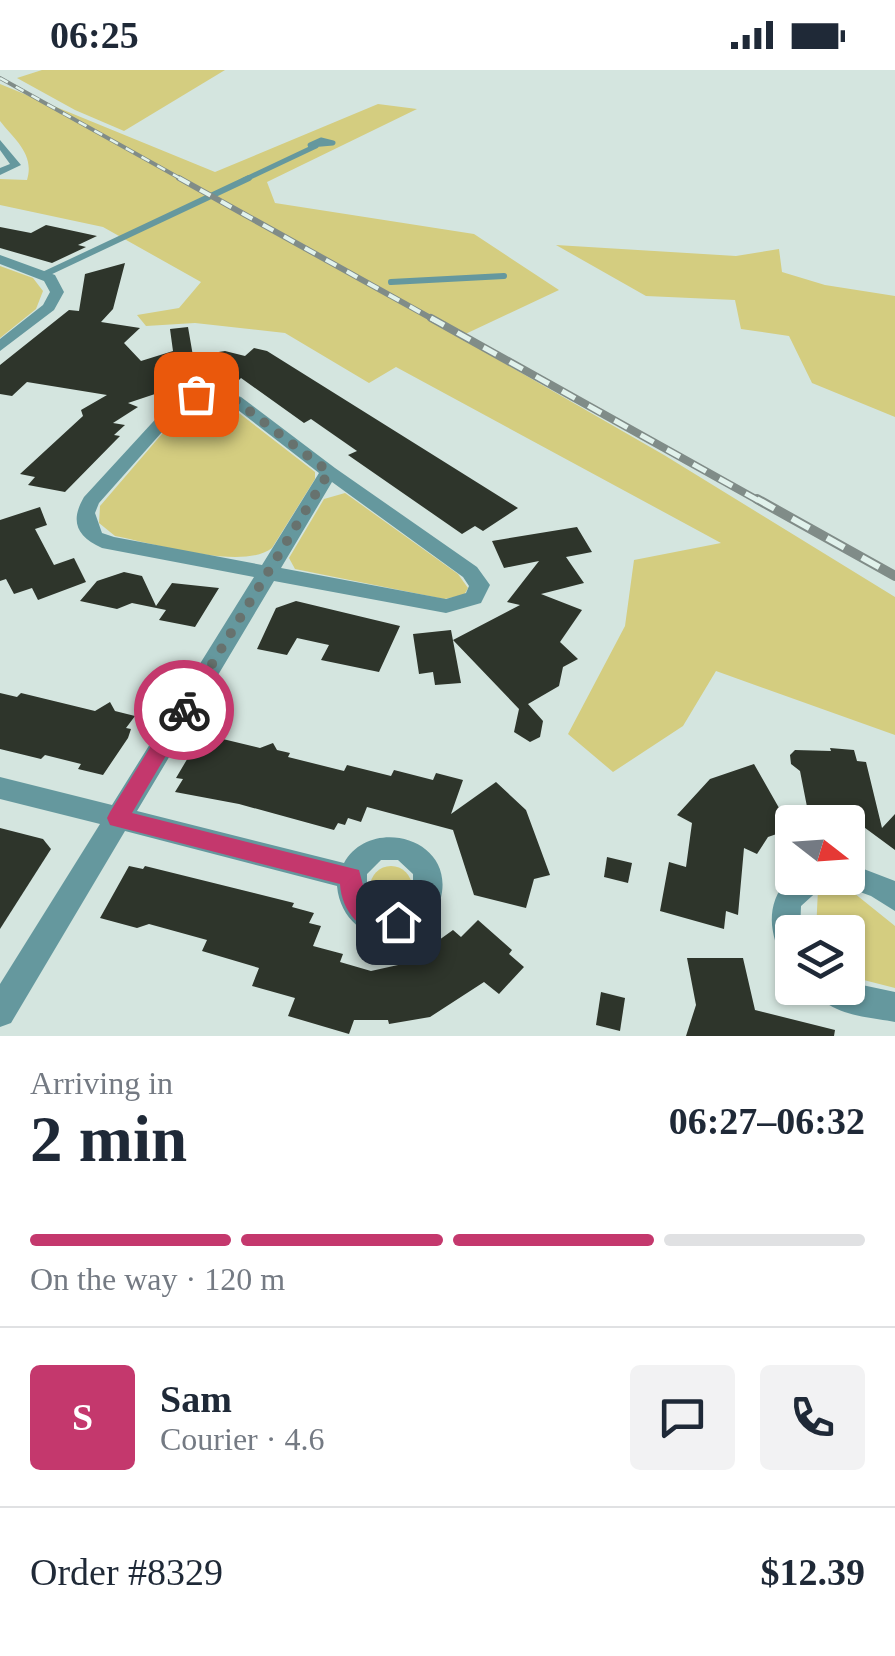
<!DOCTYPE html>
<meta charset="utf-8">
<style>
:root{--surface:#fff;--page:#f2f2f3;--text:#1f2937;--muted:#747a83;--line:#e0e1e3;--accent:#c4386d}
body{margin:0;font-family:Georgia,serif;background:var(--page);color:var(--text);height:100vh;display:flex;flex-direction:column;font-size:38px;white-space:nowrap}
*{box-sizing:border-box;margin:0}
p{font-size:32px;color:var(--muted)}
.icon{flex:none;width:55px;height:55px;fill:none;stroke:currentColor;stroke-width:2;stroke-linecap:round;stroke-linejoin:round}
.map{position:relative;height:966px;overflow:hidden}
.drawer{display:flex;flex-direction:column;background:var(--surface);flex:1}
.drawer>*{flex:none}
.needle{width:65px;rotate:107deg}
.tools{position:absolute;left:775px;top:735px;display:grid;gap:20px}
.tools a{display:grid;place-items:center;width:90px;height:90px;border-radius:10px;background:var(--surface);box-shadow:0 2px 8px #0004;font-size:50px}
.pin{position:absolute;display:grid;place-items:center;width:85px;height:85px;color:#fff;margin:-42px;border-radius:20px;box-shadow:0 5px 15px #0006}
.courier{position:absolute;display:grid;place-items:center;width:100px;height:100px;margin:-50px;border:8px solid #c4386d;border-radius:50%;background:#fff;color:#222;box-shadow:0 2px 12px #0007}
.headline em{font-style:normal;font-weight:800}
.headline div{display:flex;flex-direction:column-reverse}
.headline{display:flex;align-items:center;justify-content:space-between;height:170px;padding:0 30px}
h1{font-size:65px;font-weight:800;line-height:75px}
.bar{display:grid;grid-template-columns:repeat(4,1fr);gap:15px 10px;align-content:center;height:120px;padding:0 30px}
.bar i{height:12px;border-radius:8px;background:var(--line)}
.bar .on{background:var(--accent)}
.bar p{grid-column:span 4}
.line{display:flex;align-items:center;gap:25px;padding:0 30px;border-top:2px solid var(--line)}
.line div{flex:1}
.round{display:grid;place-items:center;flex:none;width:105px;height:105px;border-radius:10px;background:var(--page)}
.status{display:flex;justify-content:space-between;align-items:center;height:70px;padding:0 50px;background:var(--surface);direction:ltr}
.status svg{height:28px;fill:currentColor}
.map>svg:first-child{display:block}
.green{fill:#d4cd80}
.building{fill:#2e352b}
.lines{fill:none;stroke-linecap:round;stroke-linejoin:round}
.service-far1{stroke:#65989e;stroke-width:5}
.service{stroke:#65989e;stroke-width:6}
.minor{fill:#65989e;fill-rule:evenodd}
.rail-far3-casing{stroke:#808c88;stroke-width:4}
.rail-far2-casing{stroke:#808c88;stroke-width:6}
.rail-far1-casing{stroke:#808c88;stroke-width:8}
.rail-casing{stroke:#808c88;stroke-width:10}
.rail-far3{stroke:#e1f2ec;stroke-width:2.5;stroke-dasharray:9;stroke-linecap:butt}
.rail-far2{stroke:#e1f2ec;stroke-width:4;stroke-dasharray:12;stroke-linecap:butt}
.rail-far1{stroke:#e1f2ec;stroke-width:5;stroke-dasharray:15;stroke-linecap:butt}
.rail{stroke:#e1f2ec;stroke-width:6;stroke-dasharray:20;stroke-linecap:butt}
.route{fill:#c4386d}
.done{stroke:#67726e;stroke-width:10;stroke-dasharray:0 18}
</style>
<div class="status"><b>06:25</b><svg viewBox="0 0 49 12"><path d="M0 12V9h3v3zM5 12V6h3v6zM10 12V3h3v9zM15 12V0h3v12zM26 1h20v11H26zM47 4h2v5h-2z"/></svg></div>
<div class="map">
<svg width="895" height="966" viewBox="0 0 895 966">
<rect width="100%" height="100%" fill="#d4e5df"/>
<g class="green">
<path d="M 42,0 L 225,0 L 124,61 L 75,40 L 17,8 Z"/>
<path d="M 0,14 L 215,102 L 378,34 L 417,39 L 267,112 L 275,133 L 474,164 L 559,220 L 459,267 L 664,385 L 895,527 L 895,665 L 716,601 L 683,656 L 613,702 L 568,664 L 625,556 L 634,490 L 721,473 L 396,297 L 369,313 L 285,263 L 195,253 L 146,256 L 137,245 L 179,238 L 201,212 L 103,157 L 0,135 L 0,109 L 27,110 C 35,84 14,69 0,51 Z"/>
<path d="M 556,175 L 736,186 L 779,179 L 782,202 L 825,215 L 895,226 L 895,347 L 812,313 L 789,266 L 741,259 L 735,230 L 646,226 Z"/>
<path d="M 0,196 L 33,208 L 43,221 L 36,239 L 0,268 Z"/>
<path d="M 213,329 L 226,333 L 315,402 L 315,409 L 272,478 C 243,501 152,473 115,466 L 99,453 L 100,436 L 186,336 Z"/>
<path d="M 345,423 L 458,504 L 468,518 L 464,525 L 444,529 L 295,499 L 289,488 L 324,429 Z"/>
<circle cx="391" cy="817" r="21"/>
<path d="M 830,812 L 844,815 L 895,856 L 895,918 L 848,906 L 848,862 L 816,862 L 818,819 Z"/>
</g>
<g class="building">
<path d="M 46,155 L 97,166 L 78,175 L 86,177 L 52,193 L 0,178 L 0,157 L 31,163 Z"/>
<path d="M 125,193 L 113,239 L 101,252 L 140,258 L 124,273 L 141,291 L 173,281 L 170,259 L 188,257 L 193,286 L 225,281 L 245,286 L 254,278 L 267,281 L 518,438 L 483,461 L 475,456 L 462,464 L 348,385 L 357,381 L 311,349 L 304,353 L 241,308 L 237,312 L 212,305 L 128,333 L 138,337 L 113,353 L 125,355 L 114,365 L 120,366 L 65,422 L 28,415 L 35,407 L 20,404 L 83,346 L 81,340 L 107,325 L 27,312 L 12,326 L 0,324 L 0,295 L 69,240 L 79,241 L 85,204 Z"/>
<path d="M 40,437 L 47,455 L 35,459 L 54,495 L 74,488 L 86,512 L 38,530 L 32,518 L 14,524 L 6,509 L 0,511 L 0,450 Z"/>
<path d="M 577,457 L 592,482 L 566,487 L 584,513 L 541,524 L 582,540 L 560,572 L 578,589 L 563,597 L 559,616 L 528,634 L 543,651 L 540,667 L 530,672 L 514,662 L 519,639 L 453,570 L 520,535 L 507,532 L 539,491 L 504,498 L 492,471 Z"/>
<path d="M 124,502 L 142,506 L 156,536 L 172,513 L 219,518 L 195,557 L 159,550 L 166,540 L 132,533 L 117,539 L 80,531 L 97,511 Z"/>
<path d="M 296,531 L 400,556 L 379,602 L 321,590 L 329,575 L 297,568 L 287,585 L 257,579 L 276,538 Z"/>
<path d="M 451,560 L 461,613 L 435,615 L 433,602 L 419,604 L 413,564 Z"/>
<path d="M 0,623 L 17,627 L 21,623 L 95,641 L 110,632 L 115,641 L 135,646 L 126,658 L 131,659 L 128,668 L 103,705 L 78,699 L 81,694 L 45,685 L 41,689 L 0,679 Z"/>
<path d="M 202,664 L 260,678 L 273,673 L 277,680 L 290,683 L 288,687 L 344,701 L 347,695 L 391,706 L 394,700 L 433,710 L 436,703 L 463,710 L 451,744 L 496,712 L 526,740 L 550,805 L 534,809 L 526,838 L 474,825 L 453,760 L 367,737 L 361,752 L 348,748 L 345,755 L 338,753 L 334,760 L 239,734 L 175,722 L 183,709 L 176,708 Z"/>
<path d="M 830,678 L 854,680 L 857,691 L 866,692 L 882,758 L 895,744 L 895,780 L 857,752 L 810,752 L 800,701 L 791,694 L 790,685 L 795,680 L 831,681 Z"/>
<path d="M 754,694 L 791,759 L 768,767 L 757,784 L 744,778 L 738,845 L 726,841 L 724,859 L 660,841 L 669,792 L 686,797 L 692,753 L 677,745 L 710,709 Z"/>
<path d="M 0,758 L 43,769 L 51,779 L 0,859 Z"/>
<path d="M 607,787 L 632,793 L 628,813 L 604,807 Z"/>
<path d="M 129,796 L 143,799 L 145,796 L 294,833 L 292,837 L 314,843 L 309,853 L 321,856 L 313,876 L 343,884 L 340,892 L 371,901 L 407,893 L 453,860 L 461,867 L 478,850 L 512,880 L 509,884 L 524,897 L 499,924 L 484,912 L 430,947 L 389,954 L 388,950 L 354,950 L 349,964 L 288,946 L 295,928 L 252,916 L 259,898 L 202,881 L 207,870 L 149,854 L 137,858 L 100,848 Z"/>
<path d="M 687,888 L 743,888 L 755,940 L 835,960 L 834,966 L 686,966 L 696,935 Z"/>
<path d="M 601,922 L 625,928 L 620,961 L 596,955 Z"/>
</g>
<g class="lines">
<g class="service-far1">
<path d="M 321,70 L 333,73 L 310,75 Z"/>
<path d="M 244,110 L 316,76"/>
</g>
<g class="service">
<path d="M 43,205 L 249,108"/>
<path d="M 391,212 L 504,206"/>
</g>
<g class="minor">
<path d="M 0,70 L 21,95 L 0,105 L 0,98 L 10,94 L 0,80 Z"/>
<path d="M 0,185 L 55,205 L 64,222 L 54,240 L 0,281 L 0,269 L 43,235 L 50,222 L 44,211 L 0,194 Z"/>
<path d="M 217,318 L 241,327 L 335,398 L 477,497 L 490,515 L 481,533 L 446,543 L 274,511 L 137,741 L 344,793 C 369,747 450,766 442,822 C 433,886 343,881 337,816 L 125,761 L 11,953 L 0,957 L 0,914 L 100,754 L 0,729 L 0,707 L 112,735 L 254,507 L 102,478 C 76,466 70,451 84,427 L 174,329 L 196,319 ZM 215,328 L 229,333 L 319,403 L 262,495 L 114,467 L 102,463 L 95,443 L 99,433 L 186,335 L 199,329 ZM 332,412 L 463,507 L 469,516 L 466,523 L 446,529 L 281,498 ZM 381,790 L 398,790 L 413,804 L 413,827 L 399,840 L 381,840 L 367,827 L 367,804 Z"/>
<path d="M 848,793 L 895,811 L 895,841 L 871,826 L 838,814 L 835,808 L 848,808 Z"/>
<path d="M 792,805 L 826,808 L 822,817 L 801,836 L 800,862 L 792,862 L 792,893 L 782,889 C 768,858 766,830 792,805 Z"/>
<path d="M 848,912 L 895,922 L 895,952 C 869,947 825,945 814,918 L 848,918 Z"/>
</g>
<defs>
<path id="rail-far3" d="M 0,8 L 183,110"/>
<path id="rail-far2" d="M 179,108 L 436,251"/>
<path id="rail-far1" d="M 431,248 L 761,432"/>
<path id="rail" d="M 757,429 L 895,506"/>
</defs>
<use href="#rail-far3" class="rail-far3-casing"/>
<use href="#rail-far2" class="rail-far2-casing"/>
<use href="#rail-far1" class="rail-far1-casing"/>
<use href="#rail" class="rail-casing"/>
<use href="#rail-far3" class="rail-far3"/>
<use href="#rail-far2" class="rail-far2"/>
<use href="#rail-far1" class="rail-far1"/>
<use href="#rail" class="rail"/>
</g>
<path class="route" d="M 184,632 L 193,640 L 132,743 L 359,800 L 368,834 L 406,844 L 409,852 L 406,860 C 371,873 342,848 340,814 L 110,755 L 107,748 L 110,742 L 177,634 Z"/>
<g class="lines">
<path class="done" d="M 184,640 L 329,402 L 235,330 L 217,323 L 196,324"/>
</g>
</svg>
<div class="tools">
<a><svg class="needle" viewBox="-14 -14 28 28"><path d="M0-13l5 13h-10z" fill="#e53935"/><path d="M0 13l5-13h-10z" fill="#747a83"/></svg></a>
<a><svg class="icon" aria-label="layers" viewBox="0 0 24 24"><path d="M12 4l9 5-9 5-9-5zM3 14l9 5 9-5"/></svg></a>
</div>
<div class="pin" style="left:196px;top:324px;background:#ea580c"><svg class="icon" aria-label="bag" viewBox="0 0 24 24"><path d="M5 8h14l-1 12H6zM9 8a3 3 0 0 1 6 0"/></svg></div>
<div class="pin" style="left:398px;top:852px;background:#1f2937"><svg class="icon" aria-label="home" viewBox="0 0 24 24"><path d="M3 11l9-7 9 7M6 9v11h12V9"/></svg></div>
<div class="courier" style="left:184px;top:640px"><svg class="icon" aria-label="bike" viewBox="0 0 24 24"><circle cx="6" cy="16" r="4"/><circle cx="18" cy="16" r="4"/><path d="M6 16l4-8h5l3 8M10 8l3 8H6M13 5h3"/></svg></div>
</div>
<section class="drawer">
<div class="headline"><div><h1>2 min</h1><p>Arriving in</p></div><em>06:27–06:32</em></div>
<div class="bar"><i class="on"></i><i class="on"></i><i class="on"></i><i></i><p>On the way · 120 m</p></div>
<div class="line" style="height:180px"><b class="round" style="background:var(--accent);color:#fff">S</b><div><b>Sam</b><p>Courier · 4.6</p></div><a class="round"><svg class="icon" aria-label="chat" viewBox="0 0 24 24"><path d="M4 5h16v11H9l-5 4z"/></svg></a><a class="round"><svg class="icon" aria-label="phone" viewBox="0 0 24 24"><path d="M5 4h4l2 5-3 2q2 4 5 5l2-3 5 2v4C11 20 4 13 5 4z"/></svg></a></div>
<div class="line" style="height:130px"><div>Order #8329</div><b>$12.39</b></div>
</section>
